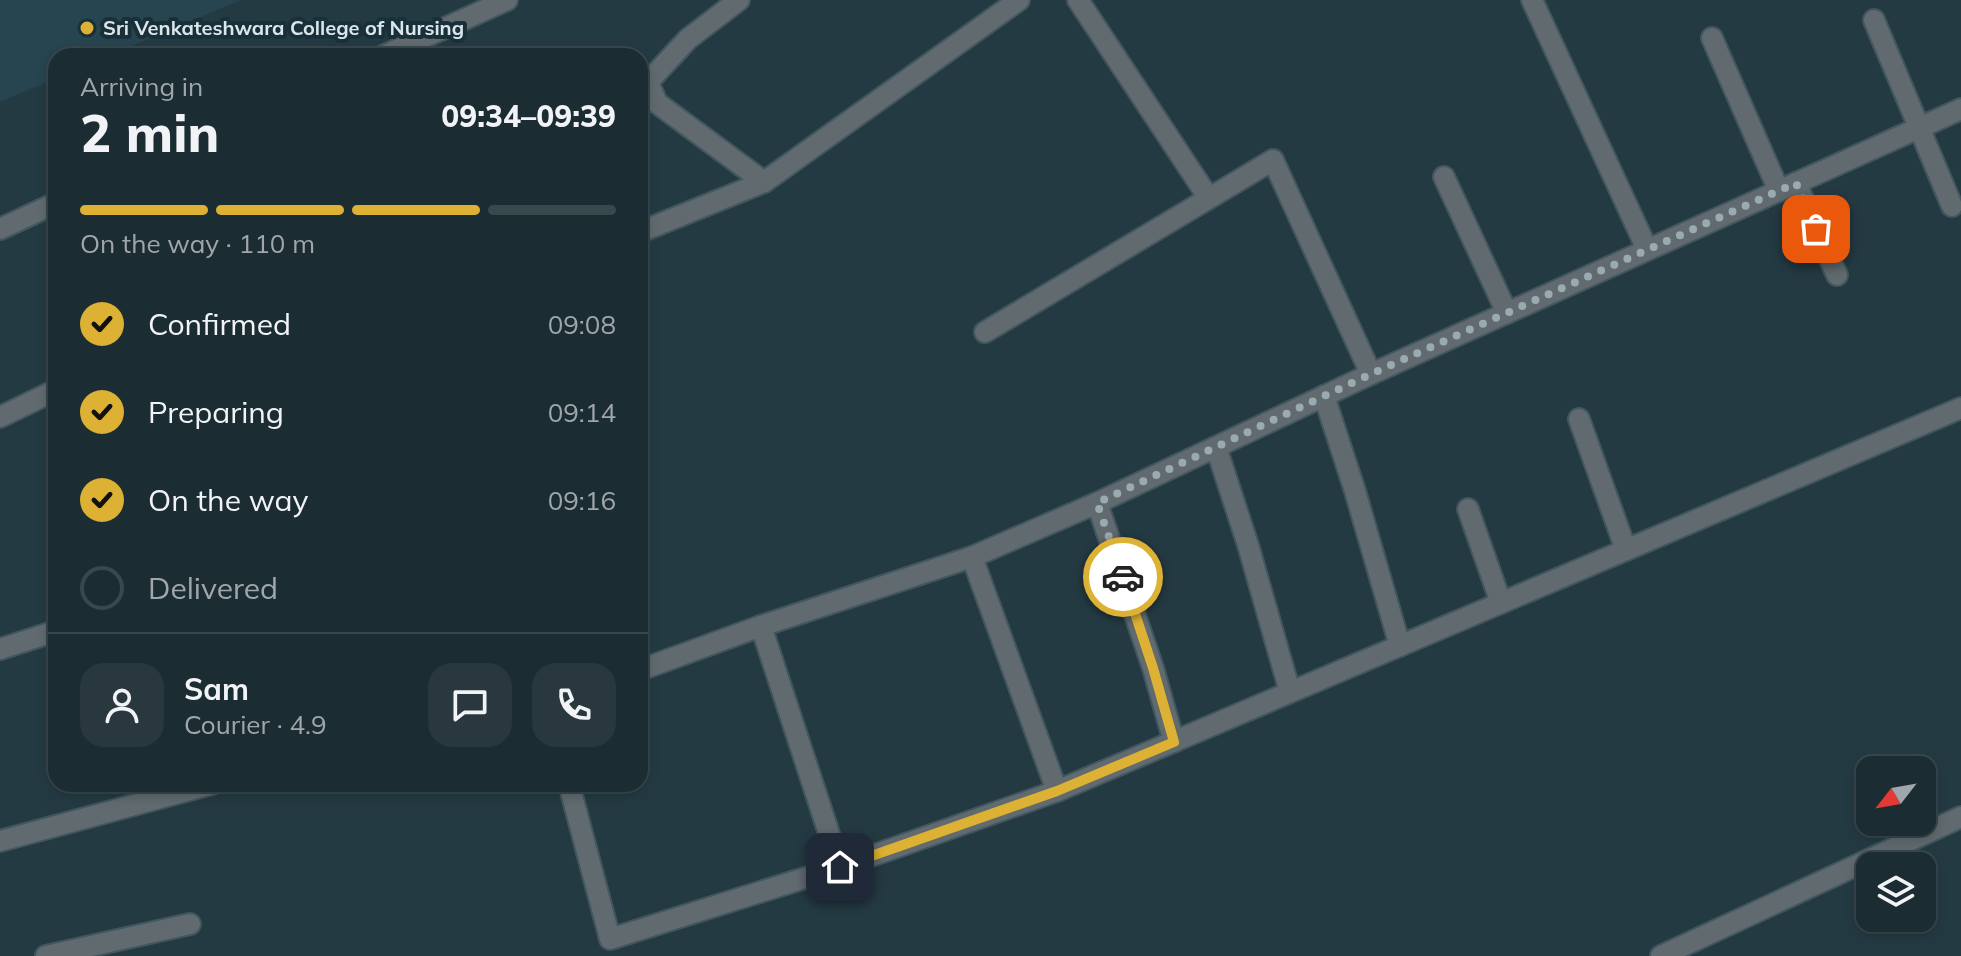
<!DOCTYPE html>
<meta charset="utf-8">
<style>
:root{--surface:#1b2c32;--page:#28383e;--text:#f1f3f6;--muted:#a0a7ac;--line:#39484d;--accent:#ddb133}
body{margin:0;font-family:Mulish,sans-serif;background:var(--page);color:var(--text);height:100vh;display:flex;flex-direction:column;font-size:30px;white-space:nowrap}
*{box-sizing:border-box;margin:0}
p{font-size:26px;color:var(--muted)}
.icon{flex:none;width:44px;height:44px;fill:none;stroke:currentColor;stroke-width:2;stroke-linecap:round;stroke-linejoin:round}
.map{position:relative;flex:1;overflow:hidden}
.sheet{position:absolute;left:48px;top:48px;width:600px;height:744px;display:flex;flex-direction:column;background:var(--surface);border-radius:24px;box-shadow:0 4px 12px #0003,0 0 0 2px var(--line)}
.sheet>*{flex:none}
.needle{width:52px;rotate:239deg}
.controls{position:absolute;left:1856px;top:756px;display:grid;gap:16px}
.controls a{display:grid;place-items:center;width:80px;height:80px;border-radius:16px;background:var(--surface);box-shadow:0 4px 12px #0003,0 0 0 2px var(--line);font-size:40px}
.pin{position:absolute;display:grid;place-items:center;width:68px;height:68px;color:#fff;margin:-34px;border-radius:16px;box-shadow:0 4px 12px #0006}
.courier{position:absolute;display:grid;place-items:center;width:80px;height:80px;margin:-40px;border:6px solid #ddb133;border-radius:50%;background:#fff;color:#222;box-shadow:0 2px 10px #0007}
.overview em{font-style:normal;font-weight:800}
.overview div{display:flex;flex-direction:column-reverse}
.overview{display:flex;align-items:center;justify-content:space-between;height:136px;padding:0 32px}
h1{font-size:52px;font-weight:800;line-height:60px}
.bar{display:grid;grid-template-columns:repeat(4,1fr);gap:12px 8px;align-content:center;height:96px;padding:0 32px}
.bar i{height:10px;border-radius:6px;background:var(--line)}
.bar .active{background:var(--accent)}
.bar p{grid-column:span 4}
.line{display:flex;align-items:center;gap:20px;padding:0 32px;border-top:2px solid var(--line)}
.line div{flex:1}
.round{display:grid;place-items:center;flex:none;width:84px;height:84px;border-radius:24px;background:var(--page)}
ol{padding:0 32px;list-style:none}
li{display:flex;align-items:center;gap:24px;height:88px}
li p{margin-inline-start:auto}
li .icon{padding:8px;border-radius:50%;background:var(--accent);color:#111;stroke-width:4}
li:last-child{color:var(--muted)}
li i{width:44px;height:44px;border:4px solid var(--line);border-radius:50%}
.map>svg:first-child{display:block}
.built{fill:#274451}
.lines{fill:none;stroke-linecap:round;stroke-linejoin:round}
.minor-casing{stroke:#41565e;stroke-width:24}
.minor{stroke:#606a6f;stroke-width:20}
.done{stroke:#9aaab1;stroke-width:8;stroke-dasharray:0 14.4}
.route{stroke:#ddb133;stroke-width:10}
.poi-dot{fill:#ddb133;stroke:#1a3039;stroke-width:3}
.labels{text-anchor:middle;stroke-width:8;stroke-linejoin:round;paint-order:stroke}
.poi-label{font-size:20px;font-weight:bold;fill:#d9e6ec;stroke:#1a3039;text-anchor:start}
</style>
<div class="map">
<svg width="1961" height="956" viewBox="0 0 1961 956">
<rect width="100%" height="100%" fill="#243a43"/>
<path class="built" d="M 0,0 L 241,0 L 108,56 L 56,56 L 56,78 L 0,102 Z"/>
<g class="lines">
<defs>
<g id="minor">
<path d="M 739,0 L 688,39 L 648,82 L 657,103 L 764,182 L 1019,0"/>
<path d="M 1078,0 L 1208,197"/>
<path d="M 1532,0 L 1647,249"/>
<path d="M 1874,20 L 1952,206"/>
<path d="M 1712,38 L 1779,191"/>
<path d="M 383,56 L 507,0"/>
<path d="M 1444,177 L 1507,313"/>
<path d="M 1796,183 L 1837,275"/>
<path d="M 0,229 L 56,203"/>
<path d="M 640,232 L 764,182"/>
<path d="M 985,332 L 1273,160 L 1371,374"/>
<path d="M 1324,396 L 1355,491 L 1400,646"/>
<path d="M 0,417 L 56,390"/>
<path d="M 1579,419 L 1626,550"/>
<path d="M 1216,447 L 1248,545 L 1290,692"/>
<path d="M 1097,503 L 1153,668 L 1174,742"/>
<path d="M 1468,509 L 1501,603"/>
<path d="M 972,557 L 1057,791"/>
<path d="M 761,626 L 840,867"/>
<path d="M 0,649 L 56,631"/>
<path d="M 640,670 L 761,626 L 972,557 L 1097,503 L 1371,374 L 1961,109"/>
<path d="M 569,784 L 610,939 L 840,867 L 1057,791 L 1961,408"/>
<path d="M 0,841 L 212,784"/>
<path d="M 46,956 L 190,924"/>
<path d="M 1661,956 L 1961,817"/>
</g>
</defs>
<use href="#minor" class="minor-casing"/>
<use href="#minor" class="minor"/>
</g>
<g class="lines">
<path class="done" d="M 1123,577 L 1097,503 L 1371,374 L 1796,183 L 1816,229"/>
<path class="route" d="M 840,867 L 1057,791 L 1174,742 L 1153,668 L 1123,577"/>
</g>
<circle class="poi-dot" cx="87" cy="28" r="8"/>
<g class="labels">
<g class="poi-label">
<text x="103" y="35">Sri Venkateshwara College of Nursing</text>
</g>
</g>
</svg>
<div class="controls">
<a><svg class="needle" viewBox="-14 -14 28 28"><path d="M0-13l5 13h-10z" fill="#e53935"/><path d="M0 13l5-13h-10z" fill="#a0a7ac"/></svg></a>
<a><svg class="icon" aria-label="layers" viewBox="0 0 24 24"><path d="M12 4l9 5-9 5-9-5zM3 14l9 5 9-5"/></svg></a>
</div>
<div class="pin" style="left:1816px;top:229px;background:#ea580c"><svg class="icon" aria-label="bag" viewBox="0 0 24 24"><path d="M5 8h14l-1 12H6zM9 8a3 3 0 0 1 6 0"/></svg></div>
<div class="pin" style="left:840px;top:867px;background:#1f2937"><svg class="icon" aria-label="home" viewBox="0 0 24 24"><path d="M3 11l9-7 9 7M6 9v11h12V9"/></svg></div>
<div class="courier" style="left:1123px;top:577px"><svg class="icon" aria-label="car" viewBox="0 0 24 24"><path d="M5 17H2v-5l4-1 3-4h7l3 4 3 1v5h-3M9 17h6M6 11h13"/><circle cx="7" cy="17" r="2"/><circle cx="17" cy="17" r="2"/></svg></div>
<section class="sheet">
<div class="overview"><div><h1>2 min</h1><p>Arriving in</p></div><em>09:34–09:39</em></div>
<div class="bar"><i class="active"></i><i class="active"></i><i class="active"></i><i></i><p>On the way · 110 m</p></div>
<ol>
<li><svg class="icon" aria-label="check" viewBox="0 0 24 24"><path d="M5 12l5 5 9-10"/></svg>Confirmed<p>09:08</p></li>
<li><svg class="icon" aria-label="check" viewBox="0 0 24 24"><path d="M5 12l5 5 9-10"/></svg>Preparing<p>09:14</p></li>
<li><svg class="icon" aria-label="check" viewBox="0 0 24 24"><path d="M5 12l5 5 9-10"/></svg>On the way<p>09:16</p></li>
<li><i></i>Delivered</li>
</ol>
<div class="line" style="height:144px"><a class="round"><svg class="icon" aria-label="person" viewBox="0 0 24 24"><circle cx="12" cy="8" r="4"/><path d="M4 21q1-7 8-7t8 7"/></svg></a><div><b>Sam</b><p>Courier · 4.9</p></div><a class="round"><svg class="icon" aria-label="chat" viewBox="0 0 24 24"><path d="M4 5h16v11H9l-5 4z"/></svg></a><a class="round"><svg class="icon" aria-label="phone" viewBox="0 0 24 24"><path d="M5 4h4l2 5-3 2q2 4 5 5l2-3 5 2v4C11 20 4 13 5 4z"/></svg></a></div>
</section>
</div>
